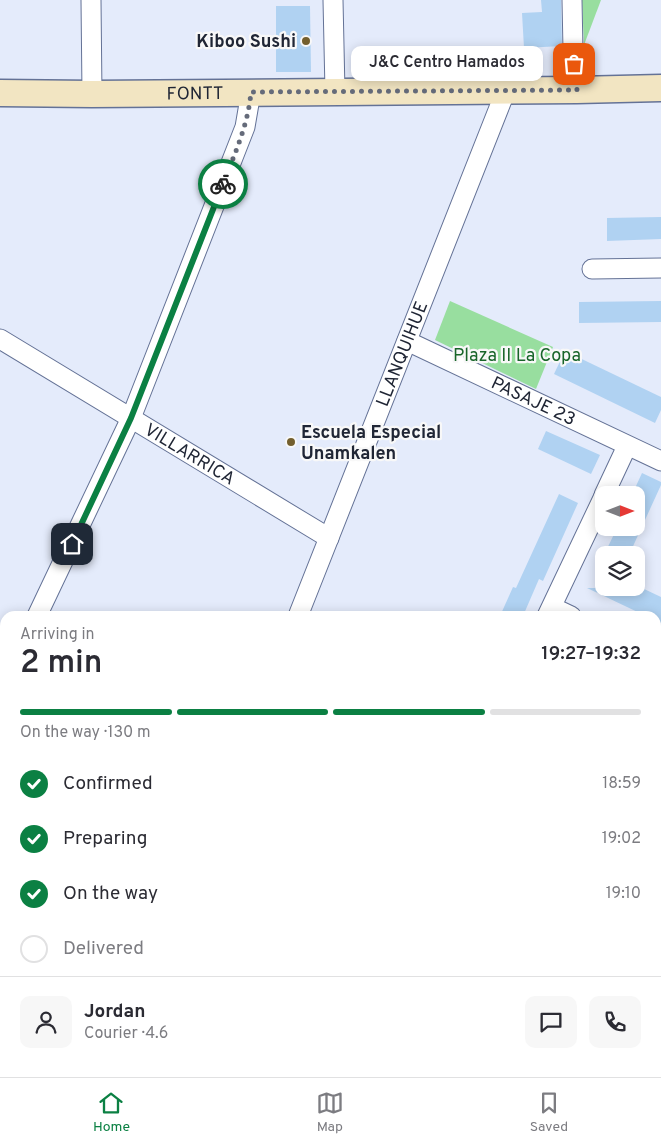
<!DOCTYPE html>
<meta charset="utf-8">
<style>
:root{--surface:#fff;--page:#f7f7f7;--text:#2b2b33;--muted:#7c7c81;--line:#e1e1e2;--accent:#0b8043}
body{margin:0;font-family:Overpass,sans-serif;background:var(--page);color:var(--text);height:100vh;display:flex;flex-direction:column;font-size:19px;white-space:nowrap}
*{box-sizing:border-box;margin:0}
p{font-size:16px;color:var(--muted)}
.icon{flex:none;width:28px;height:28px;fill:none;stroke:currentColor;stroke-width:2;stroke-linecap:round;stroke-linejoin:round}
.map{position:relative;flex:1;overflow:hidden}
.details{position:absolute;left:0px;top:611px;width:661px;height:466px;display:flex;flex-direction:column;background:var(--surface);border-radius:15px 15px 0 0;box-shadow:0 2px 12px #0003}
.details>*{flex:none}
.needle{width:32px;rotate:90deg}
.fabs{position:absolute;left:595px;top:486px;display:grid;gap:10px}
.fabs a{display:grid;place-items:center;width:50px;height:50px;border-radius:10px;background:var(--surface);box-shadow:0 2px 12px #0003;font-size:25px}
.pin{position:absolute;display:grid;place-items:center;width:42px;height:42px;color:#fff;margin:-21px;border-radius:10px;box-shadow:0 2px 8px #0006}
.courier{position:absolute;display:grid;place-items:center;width:50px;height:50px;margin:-25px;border:4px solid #0b8043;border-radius:50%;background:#fff;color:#222;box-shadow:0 1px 6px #0007}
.bubble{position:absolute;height:35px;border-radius:10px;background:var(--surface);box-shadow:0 2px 12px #0003;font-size:16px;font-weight:600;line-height:35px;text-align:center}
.head em{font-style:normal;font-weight:600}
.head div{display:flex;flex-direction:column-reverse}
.head{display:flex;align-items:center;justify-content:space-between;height:85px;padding:0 20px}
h1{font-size:32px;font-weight:600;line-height:38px}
.bar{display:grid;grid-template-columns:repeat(4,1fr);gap:8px 5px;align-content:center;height:60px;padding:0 20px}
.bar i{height:6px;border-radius:4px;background:var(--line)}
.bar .on{background:var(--accent)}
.bar p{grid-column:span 4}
.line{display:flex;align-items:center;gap:12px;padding:0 20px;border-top:1px solid var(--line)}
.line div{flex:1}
.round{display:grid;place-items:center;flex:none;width:52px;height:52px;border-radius:10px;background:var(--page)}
ol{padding:0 20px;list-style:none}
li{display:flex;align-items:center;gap:15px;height:55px}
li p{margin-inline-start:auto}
li .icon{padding:5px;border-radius:50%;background:var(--accent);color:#fff;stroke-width:4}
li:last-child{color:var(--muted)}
li i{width:28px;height:28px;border:2px solid var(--line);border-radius:50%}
.dock{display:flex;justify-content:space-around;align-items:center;height:70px;border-top:1px solid var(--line);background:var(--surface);font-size:14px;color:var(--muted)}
.dock a{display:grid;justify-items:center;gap:2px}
.dock .on{color:var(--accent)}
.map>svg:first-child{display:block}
.green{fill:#98de9f}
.building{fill:#b0d2f2}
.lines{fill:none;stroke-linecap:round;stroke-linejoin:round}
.service-casing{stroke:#647296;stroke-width:12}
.minor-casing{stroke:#647296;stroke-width:21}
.secondary-casing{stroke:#647296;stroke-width:29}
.primary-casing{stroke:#c9cbcf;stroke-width:30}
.path{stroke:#9ba1b1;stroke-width:3;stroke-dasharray:4 2.5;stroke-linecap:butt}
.service{stroke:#fff;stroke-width:10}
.minor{stroke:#fff;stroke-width:19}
.secondary{stroke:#f2e5c2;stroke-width:26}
.primary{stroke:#e5ca85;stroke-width:28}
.done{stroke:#656b7a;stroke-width:5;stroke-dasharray:0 9}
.route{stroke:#0b8043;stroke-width:6}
.poi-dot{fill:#735f2e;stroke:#f8f8f8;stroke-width:2}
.labels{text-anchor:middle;stroke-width:4.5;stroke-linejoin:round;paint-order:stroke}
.poi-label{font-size:18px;font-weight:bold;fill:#202635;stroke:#f8f8f8;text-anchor:end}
.street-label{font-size:18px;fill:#202635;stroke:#f8f8f8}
.park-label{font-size:18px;fill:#186529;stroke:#f8f8f8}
</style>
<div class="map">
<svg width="661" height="1077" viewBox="0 0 661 1077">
<rect width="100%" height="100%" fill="#e4ebfb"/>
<g class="green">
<path d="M 582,0 L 601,0 L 584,45 Z"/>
<path d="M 450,301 L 553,347 L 536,389 L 435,340 Z"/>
</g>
<g class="building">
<path d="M 541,0 L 561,0 L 562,46 L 524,48 L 522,13 L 542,12 Z"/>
<path d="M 276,6 L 310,6 L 311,72 L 276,72 Z"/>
<path d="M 661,217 L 661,239 L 607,241 L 607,218 Z"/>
<path d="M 661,301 L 661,322 L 579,323 L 579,302 Z"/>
<path d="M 565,351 L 661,397 L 661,410 L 655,423 L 554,374 Z"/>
<path d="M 546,431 L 600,455 L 591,474 L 538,449 Z"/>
<path d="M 642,473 L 661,482 L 661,485 L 629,555 L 604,555 L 617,528 L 636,528 L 636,486 Z"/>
<path d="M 559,494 L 578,503 L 543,581 L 539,579 L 523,616 L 500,616 L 513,587 L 516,588 Z"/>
<path d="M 587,588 L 642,588 L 661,597 L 661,623 L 656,621 L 656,616 L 646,616 Z"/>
</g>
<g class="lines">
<defs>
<path id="service" d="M 291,1077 L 294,1072"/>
<g id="minor">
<path d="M 91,0 L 92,94"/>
<path d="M 333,0 L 335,91"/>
<path d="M 572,0 L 573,50 L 577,90"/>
<path d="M 592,269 L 661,268"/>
<path id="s1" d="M 0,339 L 329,538"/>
<path id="s2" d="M 407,341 L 661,461"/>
<path d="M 604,495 L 627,446"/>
<path d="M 552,607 L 571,616"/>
<path d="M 37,616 L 131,418 L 245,127 L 251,92"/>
<path id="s3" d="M 298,616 L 506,90"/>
<path d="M 547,616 L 604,496"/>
<path d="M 656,656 L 661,658"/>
<path d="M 0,695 L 5,685"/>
<path d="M 656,856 L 661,859"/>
<path d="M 658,1077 L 661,1070"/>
</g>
<g id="secondary">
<path id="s4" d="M 0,93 L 92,94 L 577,90 L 661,88"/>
</g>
<g id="primary">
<path d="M 0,719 L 5,722"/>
<path d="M 585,1072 L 592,1077"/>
</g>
</defs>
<use href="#service" class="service-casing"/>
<use href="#minor" class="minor-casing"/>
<use href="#secondary" class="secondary-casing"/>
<use href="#primary" class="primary-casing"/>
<g class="path">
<path d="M 0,628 L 5,631"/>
<path d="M 0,768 L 5,771"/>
<path d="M 656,1019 L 657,1020"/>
<path d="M 486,1072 L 493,1077"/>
</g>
<use href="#service" class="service"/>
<use href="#minor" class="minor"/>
<use href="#secondary" class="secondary"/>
<use href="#primary" class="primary"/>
</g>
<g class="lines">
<path class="done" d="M 223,184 C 235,153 248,125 251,92 L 577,90 L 574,64"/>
<path class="route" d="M 72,544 L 131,418 L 223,184"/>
</g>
<g class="poi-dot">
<circle cx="306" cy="41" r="5"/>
<circle cx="291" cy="442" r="5"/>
</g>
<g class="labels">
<g class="poi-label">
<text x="296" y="47">Kiboo Sushi</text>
<text x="301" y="438" text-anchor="start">Escuela Especial<tspan x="301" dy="21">Unamkalen</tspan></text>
</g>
<g class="street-label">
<text dy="6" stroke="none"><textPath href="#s4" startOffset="195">FONTT</textPath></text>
<text dy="6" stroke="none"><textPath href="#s3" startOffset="282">LLANQUIHUE</textPath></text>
<text dy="6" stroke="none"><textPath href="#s2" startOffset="140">PASAJE 23</textPath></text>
<text dy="6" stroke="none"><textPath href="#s1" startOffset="222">VILLARRICA</textPath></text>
</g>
<g class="park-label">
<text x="517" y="361">Plaza II La Copa</text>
</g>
</g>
</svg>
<div class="fabs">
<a><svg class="needle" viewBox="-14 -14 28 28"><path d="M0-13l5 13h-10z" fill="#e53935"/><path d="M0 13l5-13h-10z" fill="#7c7c81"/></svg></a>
<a><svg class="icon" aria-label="layers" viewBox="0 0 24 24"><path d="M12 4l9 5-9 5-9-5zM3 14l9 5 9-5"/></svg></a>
</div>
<div class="pin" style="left:574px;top:64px;background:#ea580c"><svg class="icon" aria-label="bag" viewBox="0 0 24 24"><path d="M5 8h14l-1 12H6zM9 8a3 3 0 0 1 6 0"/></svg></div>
<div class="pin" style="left:72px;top:544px;background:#1f2937"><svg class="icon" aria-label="home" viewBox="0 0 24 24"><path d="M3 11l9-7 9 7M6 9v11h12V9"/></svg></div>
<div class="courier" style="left:223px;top:184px"><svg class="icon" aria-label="bike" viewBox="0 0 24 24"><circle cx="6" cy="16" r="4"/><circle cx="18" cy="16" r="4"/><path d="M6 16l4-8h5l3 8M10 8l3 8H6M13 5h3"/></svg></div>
<div class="bubble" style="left:351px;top:46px;width:192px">J&amp;C Centro Hamados</div>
<section class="details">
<div class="head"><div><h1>2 min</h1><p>Arriving in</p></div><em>19:27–19:32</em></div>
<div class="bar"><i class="on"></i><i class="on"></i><i class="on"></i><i></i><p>On the way · 130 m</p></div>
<ol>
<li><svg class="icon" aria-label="check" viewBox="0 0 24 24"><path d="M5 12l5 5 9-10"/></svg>Confirmed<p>18:59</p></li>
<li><svg class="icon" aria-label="check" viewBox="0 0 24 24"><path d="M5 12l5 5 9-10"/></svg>Preparing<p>19:02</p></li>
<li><svg class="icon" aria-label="check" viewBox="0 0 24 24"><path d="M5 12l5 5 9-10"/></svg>On the way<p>19:10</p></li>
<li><i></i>Delivered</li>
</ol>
<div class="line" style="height:90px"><a class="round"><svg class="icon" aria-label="person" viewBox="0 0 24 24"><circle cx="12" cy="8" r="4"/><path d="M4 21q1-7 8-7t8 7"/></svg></a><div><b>Jordan</b><p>Courier · 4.6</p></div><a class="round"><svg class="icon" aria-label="chat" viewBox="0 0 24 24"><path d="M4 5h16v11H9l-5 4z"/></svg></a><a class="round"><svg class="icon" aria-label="phone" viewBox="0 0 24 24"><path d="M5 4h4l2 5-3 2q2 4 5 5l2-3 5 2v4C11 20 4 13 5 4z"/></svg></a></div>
</section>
</div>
<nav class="dock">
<a class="on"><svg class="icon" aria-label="home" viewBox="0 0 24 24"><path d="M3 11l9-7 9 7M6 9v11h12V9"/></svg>Home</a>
<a><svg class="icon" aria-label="map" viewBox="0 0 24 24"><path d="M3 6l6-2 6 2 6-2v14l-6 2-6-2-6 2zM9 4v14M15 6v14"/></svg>Map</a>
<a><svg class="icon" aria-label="saved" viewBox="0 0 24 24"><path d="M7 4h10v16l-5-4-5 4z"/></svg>Saved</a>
</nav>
